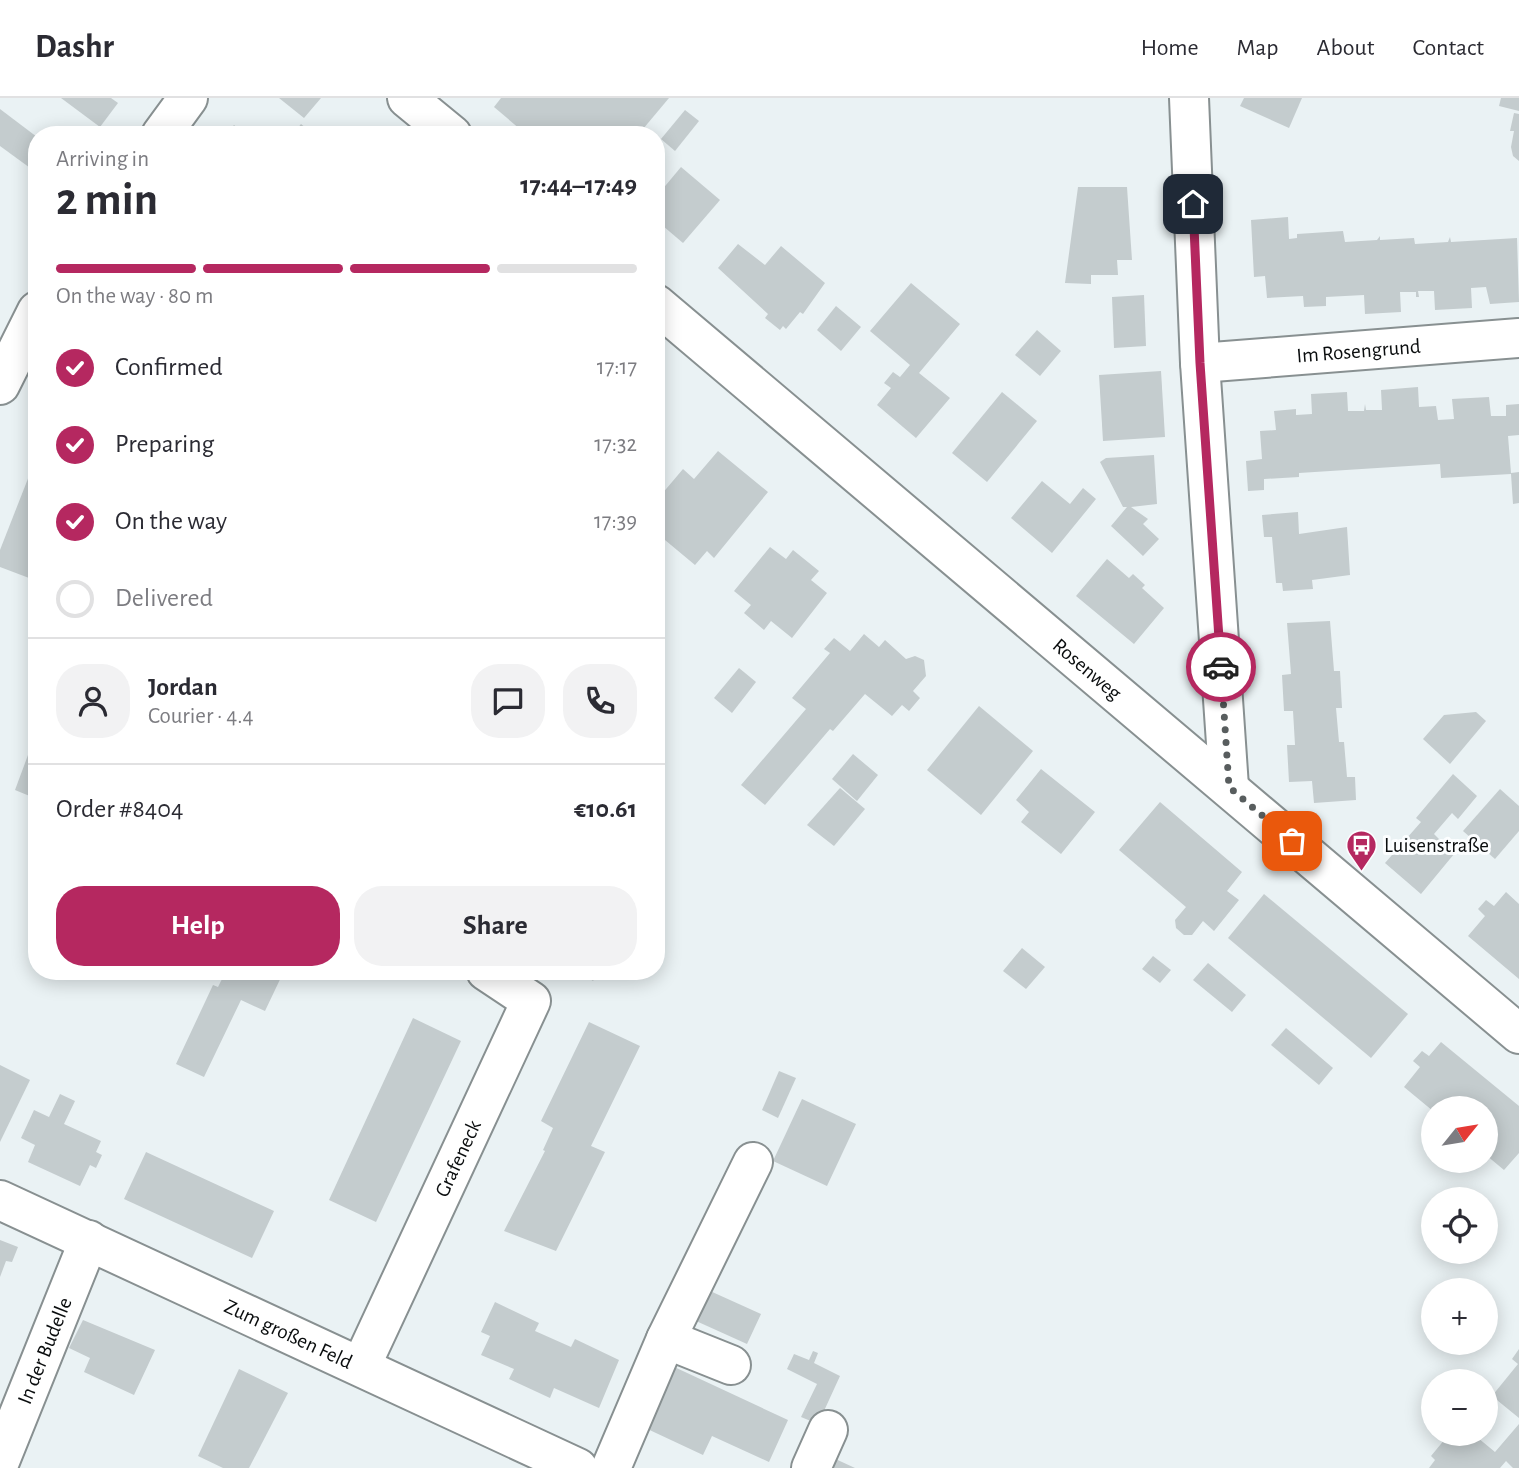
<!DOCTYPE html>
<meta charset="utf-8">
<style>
:root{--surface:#fff;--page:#f2f2f3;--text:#2b2b33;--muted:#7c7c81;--line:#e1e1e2;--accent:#b52860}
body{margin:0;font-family:"Alegreya Sans",sans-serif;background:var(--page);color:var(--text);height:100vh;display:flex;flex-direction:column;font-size:26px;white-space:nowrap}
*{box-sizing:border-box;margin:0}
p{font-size:23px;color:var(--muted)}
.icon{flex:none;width:38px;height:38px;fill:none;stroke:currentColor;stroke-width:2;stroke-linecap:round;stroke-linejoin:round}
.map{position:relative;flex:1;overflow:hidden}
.sheet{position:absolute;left:28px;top:28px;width:637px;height:854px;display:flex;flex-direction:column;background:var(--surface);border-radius:28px;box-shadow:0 4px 18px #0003}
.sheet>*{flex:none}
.needle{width:46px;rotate:60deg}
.tools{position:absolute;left:1421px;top:998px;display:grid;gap:14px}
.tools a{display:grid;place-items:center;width:77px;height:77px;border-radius:50%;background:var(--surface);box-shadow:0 4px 18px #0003;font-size:35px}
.pin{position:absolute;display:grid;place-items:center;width:60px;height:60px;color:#fff;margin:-30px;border-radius:14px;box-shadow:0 4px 10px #0006}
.courier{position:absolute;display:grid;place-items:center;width:70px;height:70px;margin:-35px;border:5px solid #b52860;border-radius:50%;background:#fff;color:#222;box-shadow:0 2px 9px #0007}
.headline em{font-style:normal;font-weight:700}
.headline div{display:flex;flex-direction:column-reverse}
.headline{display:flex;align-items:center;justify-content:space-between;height:119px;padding:0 28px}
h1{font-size:46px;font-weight:700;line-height:52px}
.bar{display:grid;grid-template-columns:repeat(4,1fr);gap:10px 7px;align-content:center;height:84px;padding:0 28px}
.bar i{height:9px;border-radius:5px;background:var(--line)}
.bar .current{background:var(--accent)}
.bar p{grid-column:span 4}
.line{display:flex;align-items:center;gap:18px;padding:0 28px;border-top:2px solid var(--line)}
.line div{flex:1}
.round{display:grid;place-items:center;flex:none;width:74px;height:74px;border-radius:28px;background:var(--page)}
ol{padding:0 28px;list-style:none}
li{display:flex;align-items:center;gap:21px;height:77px}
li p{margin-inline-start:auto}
li .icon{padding:7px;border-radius:50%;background:var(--accent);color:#fff;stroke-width:4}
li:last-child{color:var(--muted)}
li i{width:38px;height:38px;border:4px solid var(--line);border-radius:50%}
.cta{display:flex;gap:14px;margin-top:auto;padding:14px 28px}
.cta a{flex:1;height:80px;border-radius:28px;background:var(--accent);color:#fff;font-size:28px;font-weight:700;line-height:80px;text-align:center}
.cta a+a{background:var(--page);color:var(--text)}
header{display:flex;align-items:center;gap:42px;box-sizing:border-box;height:98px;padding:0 35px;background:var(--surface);border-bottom:2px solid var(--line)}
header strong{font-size:33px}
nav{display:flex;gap:38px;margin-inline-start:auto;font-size:24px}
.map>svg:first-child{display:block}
.building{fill:#c4ccce}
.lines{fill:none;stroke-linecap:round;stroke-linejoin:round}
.minor-casing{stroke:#889091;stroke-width:42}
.minor{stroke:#fff;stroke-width:38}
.done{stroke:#585d5e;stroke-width:7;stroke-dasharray:0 12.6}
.route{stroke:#b52860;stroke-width:9}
.labels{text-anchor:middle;stroke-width:6;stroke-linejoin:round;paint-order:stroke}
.street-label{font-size:21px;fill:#0a0d0e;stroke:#fcfeff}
.poi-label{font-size:21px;fill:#0a0d0e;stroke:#fcfeff;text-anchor:start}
</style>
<header>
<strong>Dashr</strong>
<nav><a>Home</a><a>Map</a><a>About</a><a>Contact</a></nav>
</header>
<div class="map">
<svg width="1519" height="1370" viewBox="0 0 1519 1370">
<rect width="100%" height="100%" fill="#eaf2f4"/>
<g class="building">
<path d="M 61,0 L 111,0 L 118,5 L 100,29 Z"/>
<path d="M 279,0 L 321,0 L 304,20 Z"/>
<path d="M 501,0 L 669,0 L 638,37 L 527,37 L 494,9 Z"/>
<path d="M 1244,0 L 1302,0 L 1289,30 L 1240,8 Z"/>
<path d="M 1501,0 L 1519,0 L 1519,13 L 1499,8 Z"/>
<path d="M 0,11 L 37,39 L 37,75 L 0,48 Z"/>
<path d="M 685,12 L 699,23 L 675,53 L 661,41 Z"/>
<path d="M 1514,15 L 1519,16 L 1519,63 L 1513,58 L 1511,49 L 1514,33 L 1510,33 Z"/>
<path d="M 301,26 L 314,37 L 292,37 Z"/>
<path d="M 234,27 L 246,37 L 226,37 Z"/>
<path d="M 681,69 L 720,102 L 683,145 L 656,122 L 656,99 Z"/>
<path d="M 1078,89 L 1127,89 L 1132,162 L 1117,162 L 1118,177 L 1091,177 L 1091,186 L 1065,185 Z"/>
<path d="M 1288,119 L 1289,141 L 1297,140 L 1297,136 L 1343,133 L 1345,144 L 1377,142 L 1380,138 L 1380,142 L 1414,140 L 1415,146 L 1448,144 L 1450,139 L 1451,144 L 1517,140 L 1519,204 L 1490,206 L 1486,189 L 1471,190 L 1472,210 L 1435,212 L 1434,193 L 1418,193 L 1419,199 L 1416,199 L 1416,194 L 1400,194 L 1401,214 L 1365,216 L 1364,197 L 1326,199 L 1326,208 L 1304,209 L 1303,198 L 1267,200 L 1265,178 L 1254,179 L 1251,122 Z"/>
<path d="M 738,146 L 765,167 L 781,148 L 825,185 L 803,216 L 800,214 L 786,231 L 783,228 L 780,232 L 765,220 L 768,216 L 718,170 Z"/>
<path d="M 911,185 L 960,226 L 919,275 L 950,300 L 916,340 L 877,307 L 891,290 L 884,285 L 893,274 L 900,279 L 910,267 L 870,233 Z"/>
<path d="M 1144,197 L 1146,248 L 1114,250 L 1112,199 Z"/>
<path d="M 836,208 L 861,229 L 841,253 L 817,232 Z"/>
<path d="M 1037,232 L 1061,253 L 1040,278 L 1015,257 Z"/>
<path d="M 1161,273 L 1165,339 L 1103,343 L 1099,277 Z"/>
<path d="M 1418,289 L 1419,309 L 1436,308 L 1438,322 L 1454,321 L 1452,301 L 1489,299 L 1491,318 L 1506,318 L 1506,307 L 1519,306 L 1519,337 L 1508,338 L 1511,375 L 1519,374 L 1519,405 L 1513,406 L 1511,376 L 1441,380 L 1440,366 L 1299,375 L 1299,379 L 1264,381 L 1264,392 L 1248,393 L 1246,363 L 1262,361 L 1260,333 L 1276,332 L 1274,313 L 1296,311 L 1296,317 L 1312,316 L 1311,296 L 1347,294 L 1348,313 L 1364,313 L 1365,306 L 1366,312 L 1382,312 L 1381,292 Z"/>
<path d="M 1002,294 L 1037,323 L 987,384 L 952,355 Z"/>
<path d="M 718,353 L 768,394 L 714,460 L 707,453 L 695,467 L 665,442 L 656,453 L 656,393 L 661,397 L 683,371 L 694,381 Z"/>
<path d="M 1154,357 L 1157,406 L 1131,409 L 1148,421 L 1143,426 L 1159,441 L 1143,458 L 1111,428 L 1127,409 L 1123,409 L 1100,364 L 1106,360 Z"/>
<path d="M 29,378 L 37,381 L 37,483 L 0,469 L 0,452 Z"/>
<path d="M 1042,383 L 1070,406 L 1083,390 L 1096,401 L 1052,455 L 1011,420 Z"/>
<path d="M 1298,414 L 1299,436 L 1347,429 L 1350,477 L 1312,482 L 1313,491 L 1283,493 L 1282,485 L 1276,485 L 1272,439 L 1264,439 L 1262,417 Z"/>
<path d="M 770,449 L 786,461 L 793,452 L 819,473 L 811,482 L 827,495 L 792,540 L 771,523 L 764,532 L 744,515 L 751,507 L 734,493 Z"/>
<path d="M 1107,461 L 1129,480 L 1133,476 L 1145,487 L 1142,490 L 1164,510 L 1134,546 L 1076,498 Z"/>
<path d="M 1330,523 L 1334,573 L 1340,573 L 1342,610 L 1336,610 L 1339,644 L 1344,644 L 1347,679 L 1355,679 L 1356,702 L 1314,705 L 1312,683 L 1289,684 L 1287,647 L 1295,647 L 1293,613 L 1284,613 L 1282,577 L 1291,576 L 1287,525 Z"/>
<path d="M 864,536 L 879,549 L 885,542 L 906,561 L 915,558 L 924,562 L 926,578 L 913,593 L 920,600 L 909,613 L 902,607 L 892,618 L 865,596 L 833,633 L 830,631 L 765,707 L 741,687 L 806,611 L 792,600 L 830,555 L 824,551 L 834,540 L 850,553 Z"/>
<path d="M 739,570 L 756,584 L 732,615 L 714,600 Z"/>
<path d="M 979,608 L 1033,653 L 981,717 L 927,672 Z"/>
<path d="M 1476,614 L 1486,623 L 1450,666 L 1423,641 L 1444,617 Z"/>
<path d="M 853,656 L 878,677 L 857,703 L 832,681 Z"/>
<path d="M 28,657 L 37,660 L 37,701 L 15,692 Z"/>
<path d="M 1041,671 L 1095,714 L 1061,756 L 1021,724 L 1029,714 L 1016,702 Z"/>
<path d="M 1453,676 L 1477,698 L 1458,721 L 1452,715 L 1434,736 L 1447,749 L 1452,743 L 1459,750 L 1421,796 L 1385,765 L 1421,724 L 1416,720 Z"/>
<path d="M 840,690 L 865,711 L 834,748 L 807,727 Z"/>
<path d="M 1500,691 L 1519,708 L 1519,733 L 1495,761 L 1463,733 Z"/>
<path d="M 1160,704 L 1242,774 L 1227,793 L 1239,802 L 1214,833 L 1203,823 L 1192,837 L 1184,837 L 1176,830 L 1175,822 L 1186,809 L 1119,752 Z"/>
<path d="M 1506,794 L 1519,806 L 1519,881 L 1468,838 L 1485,818 L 1478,811 L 1486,802 L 1494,808 Z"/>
<path d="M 1264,796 L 1408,916 L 1371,960 L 1228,840 Z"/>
<path d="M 1022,850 L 1045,869 L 1026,891 L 1003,873 Z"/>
<path d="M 1153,858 L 1171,872 L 1160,885 L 1142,871 Z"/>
<path d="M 1208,865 L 1246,897 L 1232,914 L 1193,882 Z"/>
<path d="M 226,873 L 284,873 L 265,913 L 241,902 L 204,979 L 176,966 L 213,887 L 218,889 Z"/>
<path d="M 578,873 L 600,873 L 593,883 Z"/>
<path d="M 413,920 L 461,943 L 376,1124 L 329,1102 Z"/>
<path d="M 589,924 L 640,948 L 591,1048 L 605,1054 L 556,1153 L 504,1133 L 545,1053 L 543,1052 L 553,1030 L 541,1023 Z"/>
<path d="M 1286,930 L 1333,970 L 1319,987 L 1271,947 Z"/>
<path d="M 1441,944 L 1519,1008 L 1519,1055 L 1504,1072 L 1486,1057 L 1486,1010 L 1433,1010 L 1433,1013 L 1404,989 L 1420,969 L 1413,963 L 1422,953 L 1429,958 Z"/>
<path d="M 0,967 L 30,982 L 0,1044 Z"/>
<path d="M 779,973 L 796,980 L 778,1020 L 762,1012 Z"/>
<path d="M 60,996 L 75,1003 L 64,1026 L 101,1043 L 96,1054 L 102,1057 L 96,1070 L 90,1067 L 80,1088 L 28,1064 L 35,1047 L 21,1040 L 34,1012 L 49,1019 Z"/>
<path d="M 802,1001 L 856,1026 L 827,1088 L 773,1063 Z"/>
<path d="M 146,1054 L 274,1113 L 252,1160 L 124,1101 Z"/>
<path d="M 0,1142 L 18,1149 L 12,1164 L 6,1163 L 0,1179 Z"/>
<path d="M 699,1188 L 761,1216 L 747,1246 L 685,1218 Z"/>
<path d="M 495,1204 L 539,1225 L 535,1233 L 571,1249 L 575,1241 L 619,1262 L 599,1310 L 554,1290 L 550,1300 L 509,1281 L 514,1271 L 481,1257 L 490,1238 L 481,1234 Z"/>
<path d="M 83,1222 L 155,1252 L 134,1297 L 84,1274 L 90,1260 L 69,1250 Z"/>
<path d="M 1519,1251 L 1519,1320 L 1492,1298 L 1518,1266 L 1512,1261 Z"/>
<path d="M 813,1253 L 818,1255 L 814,1265 L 840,1278 L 818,1326 L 801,1319 L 817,1286 L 787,1271 L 794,1256 L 809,1262 Z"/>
<path d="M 670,1267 L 788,1322 L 769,1364 L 712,1338 L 703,1357 L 641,1328 Z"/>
<path d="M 239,1271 L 288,1295 L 249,1370 L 223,1370 L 198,1358 Z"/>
<path d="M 1519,1326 L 1519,1370 L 1513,1370 L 1506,1363 L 1500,1370 L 1429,1370 L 1435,1362 L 1431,1358 L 1450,1335 L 1472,1335 L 1495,1354 Z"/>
<path d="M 829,1358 L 855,1370 L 823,1370 Z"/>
</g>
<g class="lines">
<defs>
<g id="minor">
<path d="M 407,0 L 452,37"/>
<path d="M 1189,0 L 1200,265 L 1229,689"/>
<path d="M 161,37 L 188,0"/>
<path id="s1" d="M 656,206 L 1519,936"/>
<path id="s2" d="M 1200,265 L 1519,240"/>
<path d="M 0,287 L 37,213"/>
<path id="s3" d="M 0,1102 L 578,1370"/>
<path d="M 666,1241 L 753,1064"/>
<path id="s4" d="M 361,1268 L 531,903 L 486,873"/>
<path id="s5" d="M 0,1363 L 89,1142"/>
<path d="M 611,1370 L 666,1241 L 731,1267"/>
<path d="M 811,1370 L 828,1332"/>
</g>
</defs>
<use href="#minor" class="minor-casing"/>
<use href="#minor" class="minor"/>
</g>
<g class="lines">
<path class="done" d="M 1221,569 L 1229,689 L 1292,743"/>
<path class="route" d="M 1193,106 L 1200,265 L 1221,569"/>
</g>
<defs>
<symbol id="bus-pin" viewBox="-11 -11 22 30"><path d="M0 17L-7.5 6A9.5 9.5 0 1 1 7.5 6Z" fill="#b52860" stroke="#fcfeff"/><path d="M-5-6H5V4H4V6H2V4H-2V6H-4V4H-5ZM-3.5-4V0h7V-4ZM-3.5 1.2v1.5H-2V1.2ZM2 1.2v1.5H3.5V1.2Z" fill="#fff"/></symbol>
</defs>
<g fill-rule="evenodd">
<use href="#bus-pin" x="1344" y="730" width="35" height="47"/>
</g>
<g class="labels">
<g class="street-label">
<text dy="7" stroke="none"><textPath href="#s2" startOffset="159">Im Rosengrund</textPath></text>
<text dy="7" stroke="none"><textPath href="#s1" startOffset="565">Rosenweg</textPath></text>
<text dy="7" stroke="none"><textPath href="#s4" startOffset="229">Grafeneck</textPath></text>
<text dy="7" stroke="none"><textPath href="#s3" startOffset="318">Zum großen Feld</textPath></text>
<text dy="7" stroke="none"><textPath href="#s5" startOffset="119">In der Budelle</textPath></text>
</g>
<g class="poi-label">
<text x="1384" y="754">Luisenstraße</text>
</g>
</g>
</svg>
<div class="tools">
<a><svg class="needle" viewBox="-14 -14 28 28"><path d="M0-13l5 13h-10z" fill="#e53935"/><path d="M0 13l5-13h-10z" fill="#7c7c81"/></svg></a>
<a><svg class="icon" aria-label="locate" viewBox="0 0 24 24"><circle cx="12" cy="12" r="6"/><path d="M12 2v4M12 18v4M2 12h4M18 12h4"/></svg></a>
<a>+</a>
<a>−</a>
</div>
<div class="pin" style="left:1292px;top:743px;background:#ea580c"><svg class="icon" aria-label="bag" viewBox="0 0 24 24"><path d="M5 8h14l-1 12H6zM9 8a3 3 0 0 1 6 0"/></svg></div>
<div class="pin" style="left:1193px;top:106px;background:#1f2937"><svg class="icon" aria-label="home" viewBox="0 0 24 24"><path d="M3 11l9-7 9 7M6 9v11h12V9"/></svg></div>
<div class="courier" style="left:1221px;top:569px"><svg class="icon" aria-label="car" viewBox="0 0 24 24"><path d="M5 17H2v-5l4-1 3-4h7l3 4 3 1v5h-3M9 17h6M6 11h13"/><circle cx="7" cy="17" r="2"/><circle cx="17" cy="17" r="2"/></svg></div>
<section class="sheet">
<div class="headline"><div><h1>2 min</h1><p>Arriving in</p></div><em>17:44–17:49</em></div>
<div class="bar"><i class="current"></i><i class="current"></i><i class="current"></i><i></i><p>On the way · 80 m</p></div>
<ol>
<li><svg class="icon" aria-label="check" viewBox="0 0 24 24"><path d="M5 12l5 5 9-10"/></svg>Confirmed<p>17:17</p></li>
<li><svg class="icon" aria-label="check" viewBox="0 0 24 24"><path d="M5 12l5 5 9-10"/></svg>Preparing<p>17:32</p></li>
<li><svg class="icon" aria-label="check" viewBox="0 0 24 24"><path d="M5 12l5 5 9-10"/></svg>On the way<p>17:39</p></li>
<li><i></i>Delivered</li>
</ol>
<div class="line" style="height:126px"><a class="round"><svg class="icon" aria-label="person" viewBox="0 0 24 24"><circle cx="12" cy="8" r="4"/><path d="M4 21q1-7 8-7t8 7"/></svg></a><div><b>Jordan</b><p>Courier · 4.4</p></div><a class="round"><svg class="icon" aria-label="chat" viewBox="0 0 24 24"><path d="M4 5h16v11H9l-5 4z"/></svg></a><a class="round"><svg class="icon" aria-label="phone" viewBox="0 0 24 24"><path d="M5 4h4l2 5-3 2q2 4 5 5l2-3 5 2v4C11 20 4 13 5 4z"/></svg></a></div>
<div class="line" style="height:91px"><div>Order #8404</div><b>€10.61</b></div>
<div class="cta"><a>Help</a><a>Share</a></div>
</section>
</div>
